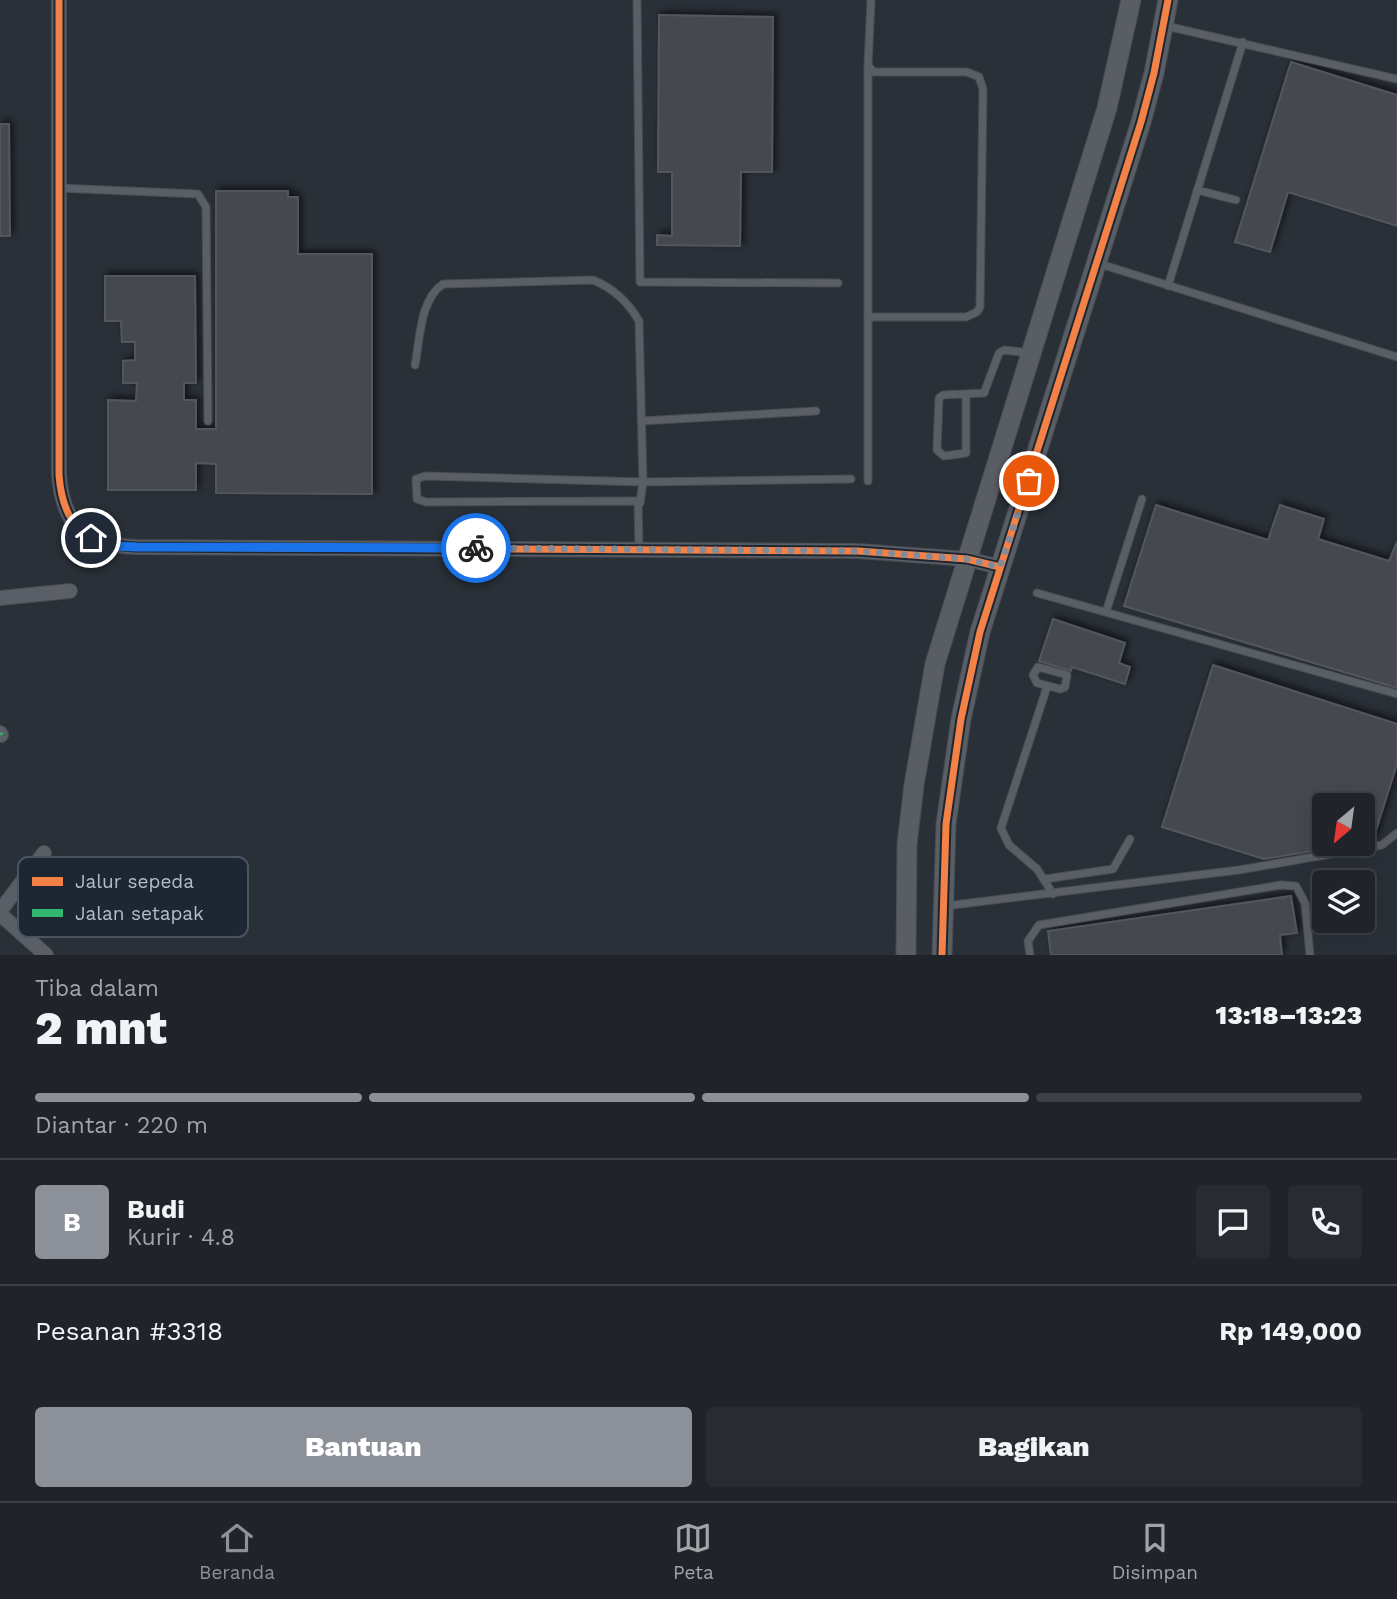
<!DOCTYPE html>
<html lang="id">
<meta charset="utf-8">
<style>
:root{--surface:#20242a;--page:#282c32;--text:#f1f3f6;--muted:#a2a4a8;--line:#3d4147;--accent:#8c9099}
body{margin:0;font-family:"Work Sans",sans-serif;background:var(--page);color:var(--text);height:100vh;display:flex;flex-direction:column;font-size:26px;white-space:nowrap}
*{box-sizing:border-box;margin:0}
p{font-size:23px;color:var(--muted)}
.icon{flex:none;width:38px;height:38px;fill:none;stroke:currentColor;stroke-width:2;stroke-linecap:round;stroke-linejoin:round}
.map{position:relative;height:955px;overflow:hidden}
.details{display:flex;flex-direction:column;background:var(--surface);flex:1}
.details>*{flex:none}
.needle{width:46px;rotate:209deg}
.fabs{position:absolute;left:1312px;top:793px;display:grid;gap:14px}
.fabs a{display:grid;place-items:center;width:63px;height:63px;border-radius:7px;background:var(--surface);box-shadow:0 7px 28px #0002,0 0 0 2px var(--line);font-size:35px}
.pin{position:absolute;display:grid;place-items:center;width:60px;height:60px;color:#fff;margin:-30px;border:4px solid #fff;border-radius:50%;box-shadow:0 2px 7px #0007}
.courier{position:absolute;display:grid;place-items:center;width:70px;height:70px;margin:-35px;border:5px solid #1a73e8;border-radius:50%;background:#fff;color:#222;box-shadow:0 2px 9px #0007}
.overview em{font-style:normal;font-weight:800}
.overview div{display:flex;flex-direction:column-reverse}
.overview{display:flex;align-items:center;justify-content:space-between;height:119px;padding:0 35px}
h1{font-size:46px;font-weight:800;line-height:52px}
.bar{display:grid;grid-template-columns:repeat(4,1fr);gap:10px 7px;align-content:center;height:84px;padding:0 35px}
.bar i{height:9px;border-radius:5px;background:var(--line)}
.bar .on{background:var(--accent)}
.bar p{grid-column:span 4}
.line{display:flex;align-items:center;gap:18px;padding:0 35px;border-top:2px solid var(--line)}
.line div{flex:1}
.round{display:grid;place-items:center;flex:none;width:74px;height:74px;border-radius:7px;background:var(--page)}
.primary-button{display:flex;gap:14px;margin-top:auto;padding:14px 35px}
.primary-button a{flex:1;height:80px;border-radius:7px;background:var(--accent);color:#fff;font-size:28px;font-weight:800;line-height:80px;text-align:center}
.primary-button a+a{background:var(--page);color:var(--text)}
.tabs{display:flex;justify-content:space-around;align-items:center;height:98px;border-top:2px solid var(--line);background:var(--surface);font-size:19px;color:var(--muted)}
.tabs a{display:grid;justify-items:center;gap:4px}
.tabs .on{color:var(--accent)}
.map>svg:first-child{display:block}
.building{fill:#444950;stroke:#52575f;stroke-width:2;filter:url(#shadow)}
.lines{fill:none;stroke-linecap:round;stroke-linejoin:round}
.lane-casing{stroke:#484c53;stroke-width:9}
.street-casing{stroke:#484c53;stroke-width:16}
.secondary-casing{stroke:#484c53;stroke-width:21}
.lane{stroke:#5a5e66;stroke-width:7}
.street{stroke:#5a5e66;stroke-width:14}
.secondary{stroke:#595d64;stroke-width:19}
.quiet{stroke:#33b770;stroke-width:5;stroke-dasharray:10 5;stroke-linecap:butt}
.cycleway-casing{stroke:#1d2633;stroke-width:11}
.cycleway{stroke:#f48246;stroke-width:7}
.done{stroke:#848b96;stroke-width:7;stroke-dasharray:0 12.6}
.route{stroke:#1a73e8;stroke-width:9}
.key{fill:#1d2633;stroke:#4a5360;stroke-width:2}
.key-label{font-size:19px;fill:#b4bcc9}
</style>
<div class="map">
<svg width="1397" height="955" viewBox="0 0 1397 955">
<defs>
<filter id="shadow"><feDropShadow dx="3" dy="-3" stdDeviation="3.5" flood-color="#0009"/></filter>
</defs>
<rect width="100%" height="100%" fill="#2a3038"/>
<g class="building">
<path d="M 659,15 L 773,17 L 772,172 L 741,172 L 740,246 L 657,245 L 657,235 L 672,236 L 672,172 L 658,172 Z"/>
<path d="M 1291,62 L 1397,95 L 1397,226 L 1288,192 L 1270,252 L 1235,242 Z"/>
<path d="M 0,124 L 9,124 L 10,236 L 0,236 Z"/>
<path d="M 216,191 L 288,191 L 288,197 L 298,197 L 298,254 L 372,254 L 372,494 L 216,493 L 216,464 L 196,463 L 196,490 L 108,490 L 108,400 L 136,401 L 137,383 L 123,383 L 123,361 L 135,360 L 135,342 L 122,342 L 121,321 L 105,321 L 105,276 L 195,276 L 196,383 L 184,383 L 184,400 L 196,400 L 196,429 L 216,429 Z"/>
<path d="M 1156,505 L 1268,540 L 1280,505 L 1324,519 L 1318,539 L 1389,561 L 1397,542 L 1397,688 L 1124,606 Z"/>
<path d="M 1053,619 L 1125,643 L 1119,663 L 1130,667 L 1125,684 L 1072,667 L 1071,671 L 1039,661 Z"/>
<path d="M 1213,665 L 1397,724 L 1397,764 L 1373,840 L 1363,842 L 1363,805 L 1325,805 L 1325,849 L 1264,859 L 1162,827 Z"/>
<path d="M 1291,896 L 1297,933 L 1280,935 L 1282,955 L 1051,955 L 1048,931 Z"/>
</g>
<g class="lines">
<defs>
<g id="lane">
<path d="M 637,0 L 640,282 L 838,283"/>
<path d="M 1166,26 L 1397,79"/>
<path d="M 59,188 L 198,194 L 206,207 L 208,421"/>
<path d="M 1197,190 L 1236,200"/>
<path d="M 1097,263 L 1397,357"/>
<path d="M 1168,286 L 1243,42"/>
<path d="M 868,317 L 868,66"/>
<path d="M 415,365 C 420,339 420,299 443,284 L 593,280 C 613,288 628,302 639,321 L 643,482 L 640,503"/>
<path d="M 966,395 L 966,453 L 944,456 L 937,450 L 939,398 L 943,395 L 984,393 L 999,353 L 1004,350 L 1030,353"/>
<path d="M 641,421 L 816,411"/>
<path d="M 868,481 L 868,317 L 966,317 L 977,312 L 980,307 L 983,89 L 979,77 L 967,72 L 874,72 L 868,66 L 871,0"/>
<path d="M 639,549 L 638,501 L 426,502 L 417,499 L 416,479 L 425,476 L 643,482 L 851,479"/>
<path d="M 1037,593 L 1397,694"/>
<path d="M 1106,612 L 1142,499"/>
<path d="M 1038,667 L 1067,675 L 1065,687 L 1060,689 L 1037,683 L 1033,675 Z"/>
<path d="M 1047,687 L 1001,828 L 1009,845 L 1037,869 L 1053,894"/>
<path d="M 1045,879 L 1113,869 L 1130,839"/>
<path d="M 945,906 L 1239,870 L 1382,845 L 1397,833"/>
<path d="M 1030,955 L 1028,941 L 1039,925 L 1281,885 L 1296,886 L 1305,903 L 1310,955"/>
</g>
<g id="street">
<path d="M 59,0 L 59,475 C 63,527 86,545 136,547 L 858,551 L 967,559 L 1000,567"/>
<path d="M 0,598 L 70,591"/>
<path d="M 0,733 L 1,735"/>
<path d="M 0,911 L 44,853"/>
<path d="M 0,914 L 46,955"/>
</g>
<g id="secondary">
<path d="M 906,955 L 907,844 L 914,785 L 935,664 L 1107,108 L 1131,0"/>
<path d="M 942,955 L 946,824 L 961,719 L 980,632 L 1141,122 L 1154,73 L 1168,0"/>
</g>
</defs>
<use href="#lane" class="lane-casing"/>
<use href="#street" class="street-casing"/>
<use href="#secondary" class="secondary-casing"/>
<use href="#lane" class="lane"/>
<use href="#street" class="street"/>
<use href="#secondary" class="secondary"/>
<path class="quiet" d="M 0,733 L 1,735"/>
<defs>
<g id="cycleway">
<path d="M 59,0 L 59,475 C 63,527 86,545 136,547 L 858,551 L 967,559 L 1000,567"/>
<path d="M 942,955 L 946,824 L 961,719 L 980,632 L 1141,122 L 1154,73 L 1168,0"/>
</g>
</defs>
<use href="#cycleway" class="cycleway-casing"/>
<use href="#cycleway" class="cycleway"/>
</g>
<g class="lines">
<path class="done" d="M 476,548 L 858,551 L 967,559 L 1000,567 L 1029,481"/>
<path class="route" d="M 91,538 L 114,546 L 136,547 L 476,548"/>
</g>
<rect x="18" y="857" width="230" height="80" rx="10" class="key"/>
<rect x="32" y="877" width="31" height="9" fill="#f48246"/>
<rect x="32" y="909" width="31" height="8" fill="#33b770"/>
<g class="key-label">
<text x="75" y="888">Jalur sepeda</text>
<text x="75" y="920">Jalan setapak</text>
</g>
</svg>
<div class="fabs">
<a><svg class="needle" viewBox="-14 -14 28 28"><path d="M0-13l5 13h-10z" fill="#e53935"/><path d="M0 13l5-13h-10z" fill="#a2a4a8"/></svg></a>
<a><svg class="icon" aria-label="layers" viewBox="0 0 24 24"><path d="M12 4l9 5-9 5-9-5zM3 14l9 5 9-5"/></svg></a>
</div>
<div class="pin" style="left:1029px;top:481px;background:#ea580c"><svg class="icon" aria-label="bag" viewBox="0 0 24 24"><path d="M5 8h14l-1 12H6zM9 8a3 3 0 0 1 6 0"/></svg></div>
<div class="pin" style="left:91px;top:538px;background:#1f2937"><svg class="icon" aria-label="home" viewBox="0 0 24 24"><path d="M3 11l9-7 9 7M6 9v11h12V9"/></svg></div>
<div class="courier" style="left:476px;top:548px"><svg class="icon" aria-label="bike" viewBox="0 0 24 24"><circle cx="6" cy="16" r="4"/><circle cx="18" cy="16" r="4"/><path d="M6 16l4-8h5l3 8M10 8l3 8H6M13 5h3"/></svg></div>
</div>
<section class="details">
<div class="overview"><div><h1>2 mnt</h1><p>Tiba dalam</p></div><em>13:18–13:23</em></div>
<div class="bar"><i class="on"></i><i class="on"></i><i class="on"></i><i></i><p>Diantar · 220 m</p></div>
<div class="line" style="height:126px"><b class="round" style="background:var(--accent);color:#fff">B</b><div><b>Budi</b><p>Kurir · 4.8</p></div><a class="round"><svg class="icon" aria-label="chat" viewBox="0 0 24 24"><path d="M4 5h16v11H9l-5 4z"/></svg></a><a class="round"><svg class="icon" aria-label="phone" viewBox="0 0 24 24"><path d="M5 4h4l2 5-3 2q2 4 5 5l2-3 5 2v4C11 20 4 13 5 4z"/></svg></a></div>
<div class="line" style="height:91px"><div>Pesanan #3318</div><b>Rp 149,000</b></div>
<div class="primary-button"><a>Bantuan</a><a>Bagikan</a></div>
</section>
<nav class="tabs">
<a class="on"><svg class="icon" aria-label="home" viewBox="0 0 24 24"><path d="M3 11l9-7 9 7M6 9v11h12V9"/></svg>Beranda</a>
<a><svg class="icon" aria-label="map" viewBox="0 0 24 24"><path d="M3 6l6-2 6 2 6-2v14l-6 2-6-2-6 2zM9 4v14M15 6v14"/></svg>Peta</a>
<a><svg class="icon" aria-label="saved" viewBox="0 0 24 24"><path d="M7 4h10v16l-5-4-5 4z"/></svg>Disimpan</a>
</nav>
